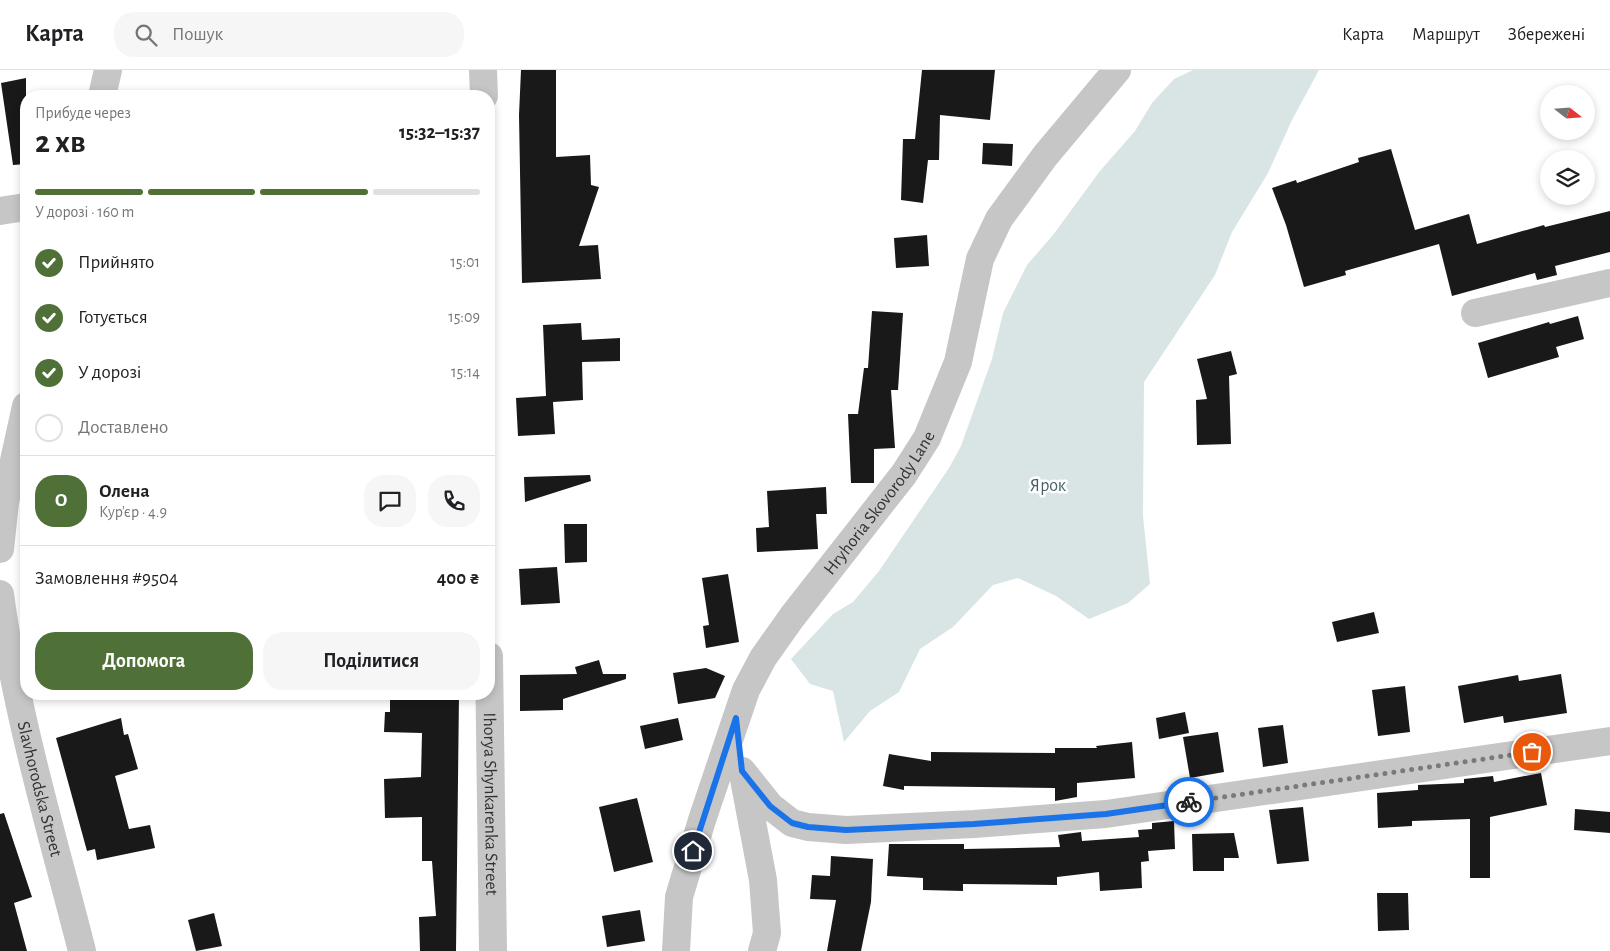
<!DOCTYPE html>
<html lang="uk">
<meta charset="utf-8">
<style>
:root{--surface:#fff;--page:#f6f6f6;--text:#202124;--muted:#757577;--line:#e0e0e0;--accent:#4f7036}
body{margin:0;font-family:"Alegreya Sans",sans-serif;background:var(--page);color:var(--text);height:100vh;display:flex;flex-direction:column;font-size:19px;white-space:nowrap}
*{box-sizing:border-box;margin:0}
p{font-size:16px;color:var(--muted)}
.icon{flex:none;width:28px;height:28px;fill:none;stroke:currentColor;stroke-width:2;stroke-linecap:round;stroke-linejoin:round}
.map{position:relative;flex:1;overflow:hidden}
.details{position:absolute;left:20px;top:20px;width:475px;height:610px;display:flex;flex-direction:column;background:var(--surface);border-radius:20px;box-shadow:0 2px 8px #0003}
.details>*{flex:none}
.needle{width:32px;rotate:107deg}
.tools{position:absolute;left:1540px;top:15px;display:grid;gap:10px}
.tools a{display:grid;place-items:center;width:55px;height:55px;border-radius:50%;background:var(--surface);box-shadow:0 2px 8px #0003;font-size:25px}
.pin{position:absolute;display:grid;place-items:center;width:42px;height:42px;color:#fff;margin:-21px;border:2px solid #fff;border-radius:50%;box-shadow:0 1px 5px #0007}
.courier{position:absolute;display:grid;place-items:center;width:50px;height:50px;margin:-25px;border:4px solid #1a73e8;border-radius:50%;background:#fff;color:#222;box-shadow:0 1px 6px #0007}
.head em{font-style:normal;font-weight:700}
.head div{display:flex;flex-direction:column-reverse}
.head{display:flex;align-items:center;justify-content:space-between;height:85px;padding:0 15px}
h1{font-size:32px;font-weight:700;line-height:38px}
.bar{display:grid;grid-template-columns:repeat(4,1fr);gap:8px 5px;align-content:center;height:60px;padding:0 15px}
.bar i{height:6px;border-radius:4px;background:var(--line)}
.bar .selected{background:var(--accent)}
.bar p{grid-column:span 4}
.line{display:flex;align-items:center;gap:12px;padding:0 15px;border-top:1px solid var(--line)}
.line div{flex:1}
.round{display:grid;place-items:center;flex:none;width:52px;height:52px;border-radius:20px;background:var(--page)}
ol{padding:0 15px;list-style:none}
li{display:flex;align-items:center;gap:15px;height:55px}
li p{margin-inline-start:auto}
li .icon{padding:5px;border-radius:50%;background:var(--accent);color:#fff;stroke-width:4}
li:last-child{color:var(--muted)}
li i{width:28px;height:28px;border:2px solid var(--line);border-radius:50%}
.action{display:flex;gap:10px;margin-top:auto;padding:10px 15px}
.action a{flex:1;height:58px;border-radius:20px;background:var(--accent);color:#fff;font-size:20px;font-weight:700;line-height:58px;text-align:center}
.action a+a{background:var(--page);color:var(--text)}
header{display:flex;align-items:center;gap:30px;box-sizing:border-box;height:70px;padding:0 25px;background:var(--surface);border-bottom:1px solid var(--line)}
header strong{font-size:24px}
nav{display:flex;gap:28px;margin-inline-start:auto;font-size:18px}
.search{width:350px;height:45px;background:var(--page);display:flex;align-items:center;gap:12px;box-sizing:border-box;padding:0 18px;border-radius:20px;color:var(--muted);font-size:19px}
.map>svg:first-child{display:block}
.green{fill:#d9e4e5}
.building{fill:#191919}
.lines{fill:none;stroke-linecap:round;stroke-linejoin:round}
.minor{stroke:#c6c6c6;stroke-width:28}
.done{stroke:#7a7a7a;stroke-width:5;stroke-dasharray:0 9}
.route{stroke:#1a73e8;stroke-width:6}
.labels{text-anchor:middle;stroke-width:5;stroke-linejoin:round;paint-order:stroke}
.park-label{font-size:18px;fill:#446369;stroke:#fff}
.street-label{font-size:18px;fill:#323232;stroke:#fff}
</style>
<header>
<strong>Карта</strong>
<div class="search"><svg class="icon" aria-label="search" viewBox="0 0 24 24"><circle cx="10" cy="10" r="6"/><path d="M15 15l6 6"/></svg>Пошук</div>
<nav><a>Карта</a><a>Маршрут</a><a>Збережені</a></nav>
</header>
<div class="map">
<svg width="1610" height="881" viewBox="0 0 1610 881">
<rect width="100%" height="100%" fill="#fff"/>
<path class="green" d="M 1193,0 L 1319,0 L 1292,50 L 1268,103 L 1232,162 L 1215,205 L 1144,312 L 1143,446 L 1150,514 L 1128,533 L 1089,549 L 1056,526 L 1018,508 L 993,515 L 953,557 L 920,579 L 899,622 L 870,641 L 844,672 L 833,621 L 810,614 L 791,589 L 833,544 L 853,532 L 879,501 L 949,398 L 961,376 L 992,289 L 1003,243 L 1027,195 L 1053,165 L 1100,101 L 1135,61 L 1152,33 L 1174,9 Z"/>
<g class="building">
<path d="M 521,0 L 556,0 L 556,87 L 590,85 L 591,115 L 599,117 L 579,176 L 598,175 L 601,209 L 522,213 L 519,45 Z"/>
<path d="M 922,0 L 995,0 L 990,50 L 940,45 L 939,90 L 928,90 L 923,133 L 901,130 L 903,69 L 915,69 Z"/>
<path d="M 26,8 L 26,94 L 13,95 L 1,13 Z"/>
<path d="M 983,73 L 1013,74 L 1012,96 L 982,94 Z"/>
<path d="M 1391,79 L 1415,160 L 1469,144 L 1477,174 L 1544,155 L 1545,157 L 1610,141 L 1610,182 L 1555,196 L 1557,205 L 1537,210 L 1535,203 L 1452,226 L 1439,174 L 1345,201 L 1346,205 L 1304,217 L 1286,155 L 1272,118 L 1296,110 L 1297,113 L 1359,92 L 1358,88 Z"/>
<path d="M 927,165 L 929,196 L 896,198 L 894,168 Z"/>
<path d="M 872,241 L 903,243 L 898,320 L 891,320 L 895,378 L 874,379 L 874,413 L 851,413 L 848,344 L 858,344 L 864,298 L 868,298 Z"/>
<path d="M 1578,246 L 1584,269 L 1556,277 L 1559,287 L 1488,308 L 1478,273 L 1549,252 L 1550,254 Z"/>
<path d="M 581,253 L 582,270 L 620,268 L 620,291 L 582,292 L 583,330 L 553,332 L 555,364 L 518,366 L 516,328 L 546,326 L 543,255 Z"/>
<path d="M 1231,281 L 1237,304 L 1229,306 L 1231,374 L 1197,375 L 1196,330 L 1207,329 L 1197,289 Z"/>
<path d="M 590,405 L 591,411 L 525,432 L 524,407 Z"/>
<path d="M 826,417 L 827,444 L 816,444 L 818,479 L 757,482 L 756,458 L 769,457 L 767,421 Z"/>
<path d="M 564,454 L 587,454 L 587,492 L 565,493 Z"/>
<path d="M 557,497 L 560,533 L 521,535 L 519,499 Z"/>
<path d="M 728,504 L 739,572 L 706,578 L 703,556 L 709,555 L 702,508 Z"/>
<path d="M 1374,542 L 1379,563 L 1337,572 L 1332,552 Z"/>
<path d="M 599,590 L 603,604 L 626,604 L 626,609 L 563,629 L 563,640 L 520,641 L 520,605 L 577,604 L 575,597 Z"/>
<path d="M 706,598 L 725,606 L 715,628 L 678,634 L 673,603 Z"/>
<path d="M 1561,604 L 1567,643 L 1504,653 L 1503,646 L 1464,653 L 1458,616 L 1518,605 L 1519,611 Z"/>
<path d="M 1405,616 L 1410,662 L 1378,666 L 1372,620 Z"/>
<path d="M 390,624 L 459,624 L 456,881 L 420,881 L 419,847 L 436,846 L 432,791 L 422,791 L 422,747 L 385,748 L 384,709 L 421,707 L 422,663 L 384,662 L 385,642 L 390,642 Z"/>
<path d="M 1185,642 L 1189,663 L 1159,669 L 1156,648 Z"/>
<path d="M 121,648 L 124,665 L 128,664 L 138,699 L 115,706 L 129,759 L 150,755 L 155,778 L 97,790 L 95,779 L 87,781 L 56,668 Z"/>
<path d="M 678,648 L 683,670 L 645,679 L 640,656 Z"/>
<path d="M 1283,655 L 1288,693 L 1263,697 L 1258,658 Z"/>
<path d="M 1218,662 L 1224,702 L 1190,708 L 1183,667 Z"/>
<path d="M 1132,672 L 1135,708 L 1077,713 L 1077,727 L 1055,731 L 1055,718 L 904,716 L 904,720 L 883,716 L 889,684 L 931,691 L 931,682 L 1055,683 L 1055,678 L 1097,678 L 1096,676 Z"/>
<path d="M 1541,703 L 1547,735 L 1490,747 L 1490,808 L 1470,808 L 1470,749 L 1412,751 L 1412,756 L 1378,758 L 1377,723 L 1418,720 L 1418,715 L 1464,713 L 1464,709 L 1493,706 L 1494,712 Z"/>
<path d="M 637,728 L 653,792 L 614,802 L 599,737 Z"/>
<path d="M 1303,737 L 1309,791 L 1277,794 L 1269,740 Z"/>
<path d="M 1575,739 L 1610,742 L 1610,763 L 1574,760 Z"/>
<path d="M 4,743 L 32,827 L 14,833 L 27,881 L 0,881 L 0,744 Z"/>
<path d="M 1174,751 L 1175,779 L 1148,781 L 1149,791 L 1141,792 L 1142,818 L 1100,821 L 1099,802 L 1057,807 L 1057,815 L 963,814 L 963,821 L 923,820 L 923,808 L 887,806 L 889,774 L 964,774 L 964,779 L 1060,777 L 1058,765 L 1081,762 L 1082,771 L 1139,767 L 1138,760 L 1152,759 L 1152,753 Z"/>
<path d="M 1234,763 L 1239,788 L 1224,788 L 1224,801 L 1193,801 L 1192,764 Z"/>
<path d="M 831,786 L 873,789 L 871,832 L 861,881 L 827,881 L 836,830 L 810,829 L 812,805 L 830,806 Z"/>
<path d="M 1377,823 L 1408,823 L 1409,860 L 1378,861 Z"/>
<path d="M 640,840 L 645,871 L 607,877 L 602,846 Z"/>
<path d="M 214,843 L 222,876 L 196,881 L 188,850 Z"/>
</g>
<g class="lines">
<g class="minor">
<path d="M 483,0 L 484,26"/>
<path d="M 102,26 L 108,0"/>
<path d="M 0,141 L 26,137"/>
<path d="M 1475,243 L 1610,213"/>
<path d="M 0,479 L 5,432 L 26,336"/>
<path id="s1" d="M 0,524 C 16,645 52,763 82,881"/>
<path id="s2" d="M 489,586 L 493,881"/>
<path d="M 742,701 L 770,736 L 792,753 L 808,757 L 846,760 L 974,754 L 1106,744 L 1610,671"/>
<path d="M 743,704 L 763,810 L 767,863 L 762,881"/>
<path id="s3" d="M 676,881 L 679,827 L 702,750 L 746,620 L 763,588 L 792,547 L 904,404 L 927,368 L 958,292 L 980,189 L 999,149 L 1045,86 L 1117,0"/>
</g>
</g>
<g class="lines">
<path class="done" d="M 1189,732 L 1532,682"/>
<path class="route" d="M 693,781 L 736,648 L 742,701 L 770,736 L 792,753 L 808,757 L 846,760 L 974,754 L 1106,744 L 1189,732"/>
</g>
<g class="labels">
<g class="park-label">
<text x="1048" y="421">Ярок</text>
</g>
<g class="street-label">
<text dy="6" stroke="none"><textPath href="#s3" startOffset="502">Hryhoria Skovorody Lane</textPath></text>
<text dy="6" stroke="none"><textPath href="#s1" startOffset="199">Slavhorodska Street</textPath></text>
<text dy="6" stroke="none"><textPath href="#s2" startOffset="148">Ihorya Shynkarenka Street</textPath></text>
</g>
</g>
</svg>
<div class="tools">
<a><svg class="needle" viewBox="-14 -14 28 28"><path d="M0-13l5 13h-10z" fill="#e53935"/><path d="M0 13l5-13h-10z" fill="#757577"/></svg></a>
<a><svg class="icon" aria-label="layers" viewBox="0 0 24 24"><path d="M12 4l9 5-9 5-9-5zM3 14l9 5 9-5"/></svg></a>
</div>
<div class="pin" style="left:1532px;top:682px;background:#ea580c"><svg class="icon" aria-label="bag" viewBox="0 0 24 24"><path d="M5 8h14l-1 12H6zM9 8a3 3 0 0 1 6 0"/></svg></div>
<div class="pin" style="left:693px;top:781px;background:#1f2937"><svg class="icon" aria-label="home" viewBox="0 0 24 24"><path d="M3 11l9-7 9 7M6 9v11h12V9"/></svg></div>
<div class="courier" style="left:1189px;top:732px"><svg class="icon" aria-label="bike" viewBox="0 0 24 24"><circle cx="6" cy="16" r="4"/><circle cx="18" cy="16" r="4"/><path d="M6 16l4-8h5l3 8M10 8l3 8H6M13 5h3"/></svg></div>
<section class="details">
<div class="head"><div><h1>2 хв</h1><p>Прибуде через</p></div><em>15:32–15:37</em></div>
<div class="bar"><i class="selected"></i><i class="selected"></i><i class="selected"></i><i></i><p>У дорозі · 160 m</p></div>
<ol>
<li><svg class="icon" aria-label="check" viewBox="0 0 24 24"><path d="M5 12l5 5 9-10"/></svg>Прийнято<p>15:01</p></li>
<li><svg class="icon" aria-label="check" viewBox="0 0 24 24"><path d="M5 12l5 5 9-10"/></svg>Готується<p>15:09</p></li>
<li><svg class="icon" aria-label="check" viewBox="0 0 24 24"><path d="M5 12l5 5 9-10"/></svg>У дорозі<p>15:14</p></li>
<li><i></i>Доставлено</li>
</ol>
<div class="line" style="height:90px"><b class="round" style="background:var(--accent);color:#fff">О</b><div><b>Олена</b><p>Кур’єр · 4.9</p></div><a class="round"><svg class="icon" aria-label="chat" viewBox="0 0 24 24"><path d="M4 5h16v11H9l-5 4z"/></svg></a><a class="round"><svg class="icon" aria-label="phone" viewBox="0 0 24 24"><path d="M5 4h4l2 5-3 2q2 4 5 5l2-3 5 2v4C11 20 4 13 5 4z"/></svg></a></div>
<div class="line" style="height:65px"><div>Замовлення #9504</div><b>400 ₴</b></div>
<div class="action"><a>Допомога</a><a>Поділитися</a></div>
</section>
</div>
